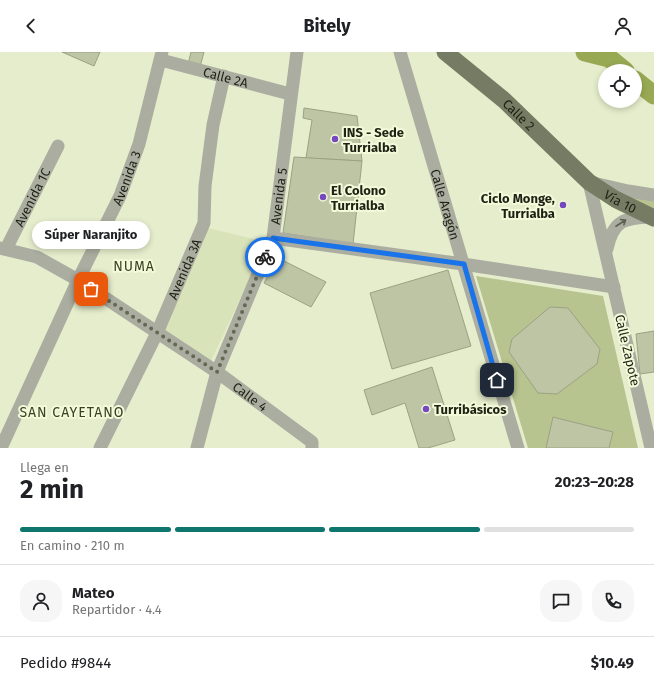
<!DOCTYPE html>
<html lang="es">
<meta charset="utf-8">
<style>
:root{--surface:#fff;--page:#f6f6f6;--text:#202124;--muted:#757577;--line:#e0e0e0;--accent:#0f766e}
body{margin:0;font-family:"Fira Sans",sans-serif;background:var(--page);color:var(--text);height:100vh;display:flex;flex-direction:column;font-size:15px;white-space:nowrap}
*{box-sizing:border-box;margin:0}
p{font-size:13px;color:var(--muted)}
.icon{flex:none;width:22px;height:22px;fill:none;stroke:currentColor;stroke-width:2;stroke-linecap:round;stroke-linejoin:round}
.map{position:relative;height:396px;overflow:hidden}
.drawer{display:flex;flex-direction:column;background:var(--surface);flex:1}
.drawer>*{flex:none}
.controls{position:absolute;left:598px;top:12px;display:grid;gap:8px}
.controls a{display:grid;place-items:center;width:44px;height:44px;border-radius:50%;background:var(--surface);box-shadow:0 2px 6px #0003;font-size:20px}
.pin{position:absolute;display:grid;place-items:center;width:34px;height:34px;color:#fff;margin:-17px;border-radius:8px;box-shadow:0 2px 6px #0006}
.courier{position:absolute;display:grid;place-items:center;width:40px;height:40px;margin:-20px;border:3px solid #1a73e8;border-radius:50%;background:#fff;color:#222;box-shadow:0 1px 5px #0007}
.bubble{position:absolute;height:28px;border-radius:14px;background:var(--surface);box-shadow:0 2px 6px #0003;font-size:13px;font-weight:700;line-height:28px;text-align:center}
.overview em{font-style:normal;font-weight:700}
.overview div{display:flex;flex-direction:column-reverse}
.overview{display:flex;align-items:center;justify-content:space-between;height:68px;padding:0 20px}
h1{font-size:26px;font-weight:700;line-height:30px}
.bar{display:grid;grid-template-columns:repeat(4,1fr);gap:6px 4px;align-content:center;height:48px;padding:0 20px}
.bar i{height:5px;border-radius:3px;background:var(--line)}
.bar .on{background:var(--accent)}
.bar p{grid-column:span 4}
.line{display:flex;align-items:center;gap:10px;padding:0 20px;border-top:1px solid var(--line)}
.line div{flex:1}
.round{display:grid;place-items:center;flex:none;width:42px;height:42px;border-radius:16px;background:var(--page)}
header{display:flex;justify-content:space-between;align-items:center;height:52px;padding:0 20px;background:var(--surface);font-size:18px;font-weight:700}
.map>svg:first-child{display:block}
.built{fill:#d9e3ba}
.green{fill:#b8c48f}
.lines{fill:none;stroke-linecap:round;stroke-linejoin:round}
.river{stroke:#98a954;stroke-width:19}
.building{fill:#bec5a5;stroke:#9aa283}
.minor{stroke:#aaad9f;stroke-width:13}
.major{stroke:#767c63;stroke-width:17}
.oneway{stroke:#5d6053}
.done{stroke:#646854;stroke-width:4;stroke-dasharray:0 7.2}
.route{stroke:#1a73e8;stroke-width:5}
.poi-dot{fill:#7747bf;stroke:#f2fad9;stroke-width:1.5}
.labels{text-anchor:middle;stroke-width:4;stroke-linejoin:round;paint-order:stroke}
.street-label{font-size:13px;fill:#1e2114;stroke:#f2fad9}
.poi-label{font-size:13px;font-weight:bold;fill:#1e2114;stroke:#f2fad9;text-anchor:start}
.neighbourhood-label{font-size:14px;letter-spacing:1px;fill:#3a4025;stroke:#f2fad9}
</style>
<header><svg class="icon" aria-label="back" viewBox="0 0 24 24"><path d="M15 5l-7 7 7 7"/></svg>Bitely<svg class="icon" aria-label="person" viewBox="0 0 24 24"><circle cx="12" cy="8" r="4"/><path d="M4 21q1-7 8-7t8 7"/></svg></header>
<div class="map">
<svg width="654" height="396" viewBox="0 0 654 396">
<rect width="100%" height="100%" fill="#e5edcc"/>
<path class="built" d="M 208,176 L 267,190 L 211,309 L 164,277 Z"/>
<g class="green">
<path d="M 610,137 L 654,145 L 654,160 Z"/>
<path d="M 476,224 L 603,244 L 638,396 L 528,396 Z"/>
</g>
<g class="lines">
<g class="river">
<path d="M 585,0 L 609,6 L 625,19"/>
<path d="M 635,28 L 654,43"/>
</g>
</g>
<g class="building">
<path d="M 62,0 L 100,0 L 94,14 Z"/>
<path d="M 191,0 L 204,0 L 200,15 L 188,12 Z"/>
<path d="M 304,56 L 357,64 L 362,109 L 306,106 L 312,68 L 303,66 Z"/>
<path d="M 294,105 L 362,109 L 353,192 L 283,181 Z"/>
<path d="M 278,206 L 326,230 L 311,255 L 264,231 Z"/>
<path d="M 448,218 L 471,294 L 392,317 L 370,241 Z"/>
<path d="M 550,255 L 568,256 L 600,297 L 597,312 L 557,342 L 538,341 L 509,300 L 512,287 Z"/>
<path d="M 654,279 L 654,320 L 640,322 L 636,282 Z"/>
<path d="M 432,315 L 455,388 L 428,396 L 419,396 L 405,351 L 372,363 L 364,338 Z"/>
<path d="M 553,365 L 613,380 L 609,396 L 546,396 Z"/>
</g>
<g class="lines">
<g class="minor">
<path id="s1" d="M 400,0 L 518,396"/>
<path id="s2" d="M 161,8 L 290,42"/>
<path d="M 273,186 L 463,212 L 614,235"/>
<path id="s3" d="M 0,196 L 37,205 L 78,228 L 217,320 L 312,390 L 312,396"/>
<path id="s4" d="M 6,197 L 58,94"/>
<path d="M 607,197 C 613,169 623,166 651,165"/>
<path id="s5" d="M 1,396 L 78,228 L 120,144 L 139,92 L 162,0"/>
<path id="s6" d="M 100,396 L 157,281 L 204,171 L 205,134 L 213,73 L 224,24"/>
<path id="s7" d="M 197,396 L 217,320 L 273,186 L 297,0"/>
<path d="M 651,396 L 589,130 L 628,139 L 654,143"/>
</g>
<path class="major" id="s8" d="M 445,0 L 505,49 L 589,130 L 615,147 L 654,166"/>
</g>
<defs><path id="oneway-shaft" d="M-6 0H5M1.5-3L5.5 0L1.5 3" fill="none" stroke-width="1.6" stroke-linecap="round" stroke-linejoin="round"/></defs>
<use class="oneway" href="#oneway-shaft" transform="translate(621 171) rotate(-33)"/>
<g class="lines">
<path class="done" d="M 91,237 L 217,320 L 265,205"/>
<path class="route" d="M 265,205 L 273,186 L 464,212 L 497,328"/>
</g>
<g class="poi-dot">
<circle cx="335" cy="87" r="4"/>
<circle cx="323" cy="145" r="4"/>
<circle cx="563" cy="153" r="4"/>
<circle cx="426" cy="357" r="4"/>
</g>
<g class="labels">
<g class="street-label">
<text dy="5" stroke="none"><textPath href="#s2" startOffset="67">Calle 2A</textPath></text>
<text dy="5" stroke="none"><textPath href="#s8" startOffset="97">Calle 2</textPath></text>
<text dy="5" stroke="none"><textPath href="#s5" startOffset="298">Avenida 3</textPath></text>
<text dy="5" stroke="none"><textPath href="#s4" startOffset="58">Avenida 1C</textPath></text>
<text dy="5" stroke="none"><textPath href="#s7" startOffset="266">Avenida 5</textPath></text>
<text dy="5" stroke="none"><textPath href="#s8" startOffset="231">Vía 10</textPath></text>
<text dy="5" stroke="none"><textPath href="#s1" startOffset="159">Calle Aragón</textPath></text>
<text dy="5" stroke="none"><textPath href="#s6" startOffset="198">Avenida 3A</textPath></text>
<text transform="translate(628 298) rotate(77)" y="5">Calle Zapote</text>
<text dy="5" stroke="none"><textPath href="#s3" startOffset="293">Calle 4</textPath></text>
</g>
<g class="poi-label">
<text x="343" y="85">INS - Sede<tspan x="343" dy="15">Turrialba</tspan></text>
<text x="331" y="143">El Colono<tspan x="331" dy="15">Turrialba</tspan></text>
<text x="555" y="151" text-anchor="end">Ciclo Monge,<tspan x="555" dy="15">Turrialba</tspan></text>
<text x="434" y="362">Turribásicos</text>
</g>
<g class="neighbourhood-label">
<text x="134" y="219">NUMA</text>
<text x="72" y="365">SAN CAYETANO</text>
</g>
</g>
</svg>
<div class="controls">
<a><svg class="icon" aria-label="locate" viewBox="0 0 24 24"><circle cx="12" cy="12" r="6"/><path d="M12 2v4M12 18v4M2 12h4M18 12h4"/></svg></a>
</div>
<div class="pin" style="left:91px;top:237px;background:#ea580c"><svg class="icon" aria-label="bag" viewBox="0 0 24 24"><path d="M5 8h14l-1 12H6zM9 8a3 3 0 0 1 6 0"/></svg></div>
<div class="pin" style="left:497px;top:328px;background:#1f2937"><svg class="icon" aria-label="home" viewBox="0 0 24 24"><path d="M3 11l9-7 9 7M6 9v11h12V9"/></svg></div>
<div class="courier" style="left:265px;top:205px"><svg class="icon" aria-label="bike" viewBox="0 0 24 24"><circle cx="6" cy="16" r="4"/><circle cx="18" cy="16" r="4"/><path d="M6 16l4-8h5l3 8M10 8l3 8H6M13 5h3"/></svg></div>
<div class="bubble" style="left:32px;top:169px;width:118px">Súper Naranjito</div>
</div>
<section class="drawer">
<div class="overview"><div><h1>2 min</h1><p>Llega en</p></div><em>20:23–20:28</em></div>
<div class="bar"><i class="on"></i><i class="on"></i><i class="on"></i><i></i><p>En camino · 210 m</p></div>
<div class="line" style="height:72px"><a class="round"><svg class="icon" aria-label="person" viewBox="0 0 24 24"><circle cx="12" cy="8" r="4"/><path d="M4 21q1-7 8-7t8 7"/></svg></a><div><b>Mateo</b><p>Repartidor · 4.4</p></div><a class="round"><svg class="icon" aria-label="chat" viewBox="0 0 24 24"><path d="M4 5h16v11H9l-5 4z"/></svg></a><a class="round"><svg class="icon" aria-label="phone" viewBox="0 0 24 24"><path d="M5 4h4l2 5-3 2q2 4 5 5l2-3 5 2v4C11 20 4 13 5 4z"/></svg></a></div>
<div class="line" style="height:52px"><div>Pedido #9844</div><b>$10.49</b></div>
</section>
